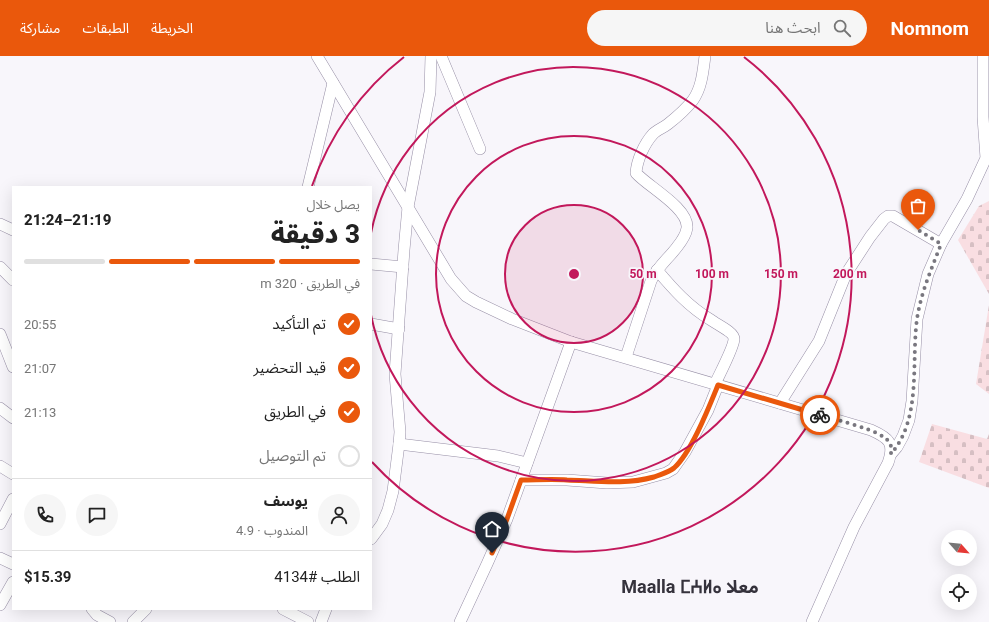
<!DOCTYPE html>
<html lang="ar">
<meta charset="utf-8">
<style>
:root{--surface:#fff;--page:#f6f6f6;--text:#222;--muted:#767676;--line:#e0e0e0;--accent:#ea580c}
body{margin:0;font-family:Roboto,"Noto Sans Arabic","Noto Sans Tifinagh",sans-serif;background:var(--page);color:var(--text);direction:rtl;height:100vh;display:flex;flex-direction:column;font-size:15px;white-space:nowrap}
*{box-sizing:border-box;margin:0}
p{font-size:13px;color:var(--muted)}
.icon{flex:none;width:22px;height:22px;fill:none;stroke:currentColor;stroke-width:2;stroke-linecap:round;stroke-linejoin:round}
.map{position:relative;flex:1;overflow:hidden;direction:ltr}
.side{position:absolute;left:12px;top:130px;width:360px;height:424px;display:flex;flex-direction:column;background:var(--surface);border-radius:0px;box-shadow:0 4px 16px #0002;direction:rtl}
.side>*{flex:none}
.needle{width:26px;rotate:117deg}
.buttons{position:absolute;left:941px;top:474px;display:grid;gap:8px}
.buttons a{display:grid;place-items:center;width:36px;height:36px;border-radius:50%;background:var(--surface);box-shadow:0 4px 16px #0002;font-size:20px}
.pin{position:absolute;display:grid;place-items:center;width:34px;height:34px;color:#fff;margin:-41px -17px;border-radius:50% 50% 50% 0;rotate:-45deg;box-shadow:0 0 4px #0007}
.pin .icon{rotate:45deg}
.courier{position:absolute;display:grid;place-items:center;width:40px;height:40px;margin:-20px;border:3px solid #ea580c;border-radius:50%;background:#fff;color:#222;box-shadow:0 1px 5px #0007}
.headline em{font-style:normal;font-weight:800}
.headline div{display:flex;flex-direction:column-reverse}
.headline{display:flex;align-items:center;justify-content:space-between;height:68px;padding:0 12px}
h1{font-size:26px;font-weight:800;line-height:30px}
.bar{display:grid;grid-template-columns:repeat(4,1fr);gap:6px 4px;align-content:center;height:48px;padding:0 12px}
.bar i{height:5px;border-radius:3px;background:var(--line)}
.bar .current{background:var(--accent)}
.bar p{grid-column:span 4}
.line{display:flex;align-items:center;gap:10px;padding:0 12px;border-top:1px solid var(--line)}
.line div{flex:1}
.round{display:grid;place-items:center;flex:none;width:42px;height:42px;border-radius:21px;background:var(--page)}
ol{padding:0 12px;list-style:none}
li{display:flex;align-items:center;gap:12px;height:44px}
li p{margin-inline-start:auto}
li .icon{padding:4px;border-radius:50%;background:var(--accent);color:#fff;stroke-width:4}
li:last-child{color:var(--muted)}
li i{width:22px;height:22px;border:2px solid var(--line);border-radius:50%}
header{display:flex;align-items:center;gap:24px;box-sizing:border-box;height:56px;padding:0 20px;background:var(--accent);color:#fff}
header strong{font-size:19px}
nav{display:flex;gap:22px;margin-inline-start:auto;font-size:14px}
.search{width:280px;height:36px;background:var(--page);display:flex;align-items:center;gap:10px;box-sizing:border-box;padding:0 14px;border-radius:22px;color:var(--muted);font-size:15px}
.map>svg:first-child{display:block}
.cemetery{fill:url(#cemetery-stones)}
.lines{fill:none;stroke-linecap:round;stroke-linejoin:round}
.minor-casing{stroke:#978fa6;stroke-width:12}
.minor{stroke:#fff;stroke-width:11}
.done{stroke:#79777f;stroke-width:4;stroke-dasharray:0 7.2}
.route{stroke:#ea580c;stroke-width:5}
.ring{fill:none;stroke:#c2185b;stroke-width:2}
.labels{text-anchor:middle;stroke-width:3.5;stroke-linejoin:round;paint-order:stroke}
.district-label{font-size:18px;font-weight:bold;fill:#35323c;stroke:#f8f6fb}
.centre{fill:#c2185b;stroke:#f8f6fb;stroke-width:2}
.ring-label{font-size:12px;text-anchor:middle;font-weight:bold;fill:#c2185b;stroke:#f8f6fb;stroke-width:3.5;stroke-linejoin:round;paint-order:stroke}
</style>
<header>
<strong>Nomnom</strong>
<div class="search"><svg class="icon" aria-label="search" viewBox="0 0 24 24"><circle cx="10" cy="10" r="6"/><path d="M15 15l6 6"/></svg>ابحث هنا</div>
<nav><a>الخريطة</a><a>الطبقات</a><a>مشاركة</a></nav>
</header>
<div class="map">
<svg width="989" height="566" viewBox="0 0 989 566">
<defs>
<pattern id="cemetery-stones" width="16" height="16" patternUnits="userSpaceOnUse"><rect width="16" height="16" fill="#f9dee2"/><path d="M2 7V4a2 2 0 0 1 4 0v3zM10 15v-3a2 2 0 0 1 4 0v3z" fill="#d6bfc3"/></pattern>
</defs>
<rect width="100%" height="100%" fill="#f8f6fb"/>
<g class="cemetery">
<path d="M 989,145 L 989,238 L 958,184 L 979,150 Z"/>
<path d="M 989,249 L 989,338 L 976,328 Z"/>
<path d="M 932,368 L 987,383 L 989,378 L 989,432 L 919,406 Z"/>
</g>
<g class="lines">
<defs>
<g id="minor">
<path d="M 317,0 L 451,223 L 466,240 L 476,246 L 512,263 L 571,286 L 871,374 C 889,382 895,387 888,407 L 854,471 L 812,566"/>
<path d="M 441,0 L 480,93"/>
<path d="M 308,131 L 333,27"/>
<path d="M 0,168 L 13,174"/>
<path d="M 371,208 L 403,211"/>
<path d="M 0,211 L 13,224"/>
<path d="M 657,214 C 673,233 689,251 711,264 C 716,268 734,276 734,283 C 734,291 719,319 715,328"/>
<path d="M 371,268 L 399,273"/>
<path d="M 0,278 L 13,311"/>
<path d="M 626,301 L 651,225 C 657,211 668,203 677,191 C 681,186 686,179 687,172 C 689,152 647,130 636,117 C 637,104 644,88 653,78 C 657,74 663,72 668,68 C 677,61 686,53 693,44 C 702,31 703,15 705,0"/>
<path d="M 780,347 L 819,285 L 846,218 L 870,181 L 884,163 L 888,160 L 893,160 L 941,188"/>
<path d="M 0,352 L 13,362"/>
<path d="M 399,388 L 498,400 L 527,407"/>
<path d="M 891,398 L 897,391 L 903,380 L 909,364 L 912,345 L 917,263 L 928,218 L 941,188 L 967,143 L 986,102 L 983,61 L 983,0"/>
<path d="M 0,410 L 13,418"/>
<path d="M 521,424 L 567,424 L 607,427 L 633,426 L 666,417 L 673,413 L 685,396 L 708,354 L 718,329"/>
<path d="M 0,468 L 13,443"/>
<path d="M 371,483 L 382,468 L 388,454 L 393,435 L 399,388 L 400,376 L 395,318 L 404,194 L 408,151 L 430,36 L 431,0"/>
<path d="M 0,502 L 13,508"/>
<path d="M 0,549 L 13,526"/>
<path d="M 92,553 L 97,559 L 110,566"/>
<path d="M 283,553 L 308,566"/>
<path d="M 133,566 L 146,553"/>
<path d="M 321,566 L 326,553"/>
<path d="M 460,566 L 487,508 L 507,463 L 571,286"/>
</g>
</defs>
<use href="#minor" class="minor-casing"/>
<use href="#minor" class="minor"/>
</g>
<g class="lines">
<path class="done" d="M 820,359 C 835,364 882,374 889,386 C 892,390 891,394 891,398 C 922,362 911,307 917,263 C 921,236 932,212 941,188 L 918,174"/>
<path class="route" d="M 492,497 L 507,463 L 521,424 C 536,424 552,423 567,424 C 597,425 625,429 654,421 C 661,418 668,417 674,412 C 691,397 709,351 718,329 L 820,359"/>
</g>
<circle cx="574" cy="218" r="69" fill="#c2185b" fill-opacity=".12"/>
<g class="ring">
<circle cx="574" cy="218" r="69"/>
<circle cx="574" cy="218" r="138"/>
<path d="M371 177A207 207 0 1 1 371 259"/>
<path d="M312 130A276 276 0 0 1 404 1M744 1A276 276 0 1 1 372 406"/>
</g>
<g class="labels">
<g class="district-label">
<text x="690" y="537">Maalla ⵎⵄⵍⴰ معلا</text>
</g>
</g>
<circle cx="574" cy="218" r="6" class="centre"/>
<g class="ring-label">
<text x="643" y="222">50 m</text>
<text x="712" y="222">100 m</text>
<text x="781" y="222">150 m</text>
<text x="850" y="222">200 m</text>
</g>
</svg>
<div class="buttons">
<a><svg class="needle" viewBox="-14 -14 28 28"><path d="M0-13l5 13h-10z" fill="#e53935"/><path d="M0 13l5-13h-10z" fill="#767676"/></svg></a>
<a><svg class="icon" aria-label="locate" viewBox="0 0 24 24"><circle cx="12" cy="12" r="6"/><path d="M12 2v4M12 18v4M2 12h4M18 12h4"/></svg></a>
</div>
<div class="pin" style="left:918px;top:174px;background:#ea580c"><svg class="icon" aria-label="bag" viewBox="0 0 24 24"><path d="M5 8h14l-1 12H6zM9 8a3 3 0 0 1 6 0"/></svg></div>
<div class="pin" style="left:492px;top:497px;background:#1f2937"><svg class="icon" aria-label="home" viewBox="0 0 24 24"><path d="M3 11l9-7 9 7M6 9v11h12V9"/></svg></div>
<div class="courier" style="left:820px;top:359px"><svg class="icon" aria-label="bike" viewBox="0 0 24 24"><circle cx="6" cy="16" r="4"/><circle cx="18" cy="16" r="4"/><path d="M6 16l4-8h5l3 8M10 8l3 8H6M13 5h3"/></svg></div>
<section class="side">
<div class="headline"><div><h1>3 دقيقة</h1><p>يصل خلال</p></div><em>21:19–21:24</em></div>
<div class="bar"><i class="current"></i><i class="current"></i><i class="current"></i><i></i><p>في الطريق · 320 m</p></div>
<ol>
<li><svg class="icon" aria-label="check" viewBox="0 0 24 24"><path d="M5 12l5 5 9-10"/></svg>تم التأكيد<p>20:55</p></li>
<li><svg class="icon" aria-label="check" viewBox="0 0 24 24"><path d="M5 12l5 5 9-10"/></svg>قيد التحضير<p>21:07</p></li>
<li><svg class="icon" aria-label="check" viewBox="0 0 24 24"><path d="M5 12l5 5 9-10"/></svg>في الطريق<p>21:13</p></li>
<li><i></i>تم التوصيل</li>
</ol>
<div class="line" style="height:72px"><a class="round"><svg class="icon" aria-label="person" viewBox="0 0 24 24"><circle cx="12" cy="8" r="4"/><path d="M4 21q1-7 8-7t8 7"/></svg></a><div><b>يوسف</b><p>المندوب · 4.9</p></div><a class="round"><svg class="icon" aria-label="chat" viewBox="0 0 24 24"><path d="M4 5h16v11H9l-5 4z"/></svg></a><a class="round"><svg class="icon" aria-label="phone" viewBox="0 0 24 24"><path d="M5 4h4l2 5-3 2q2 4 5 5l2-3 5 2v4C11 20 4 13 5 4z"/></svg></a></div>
<div class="line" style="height:52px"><div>الطلب #4134</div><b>$15.39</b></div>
</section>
</div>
